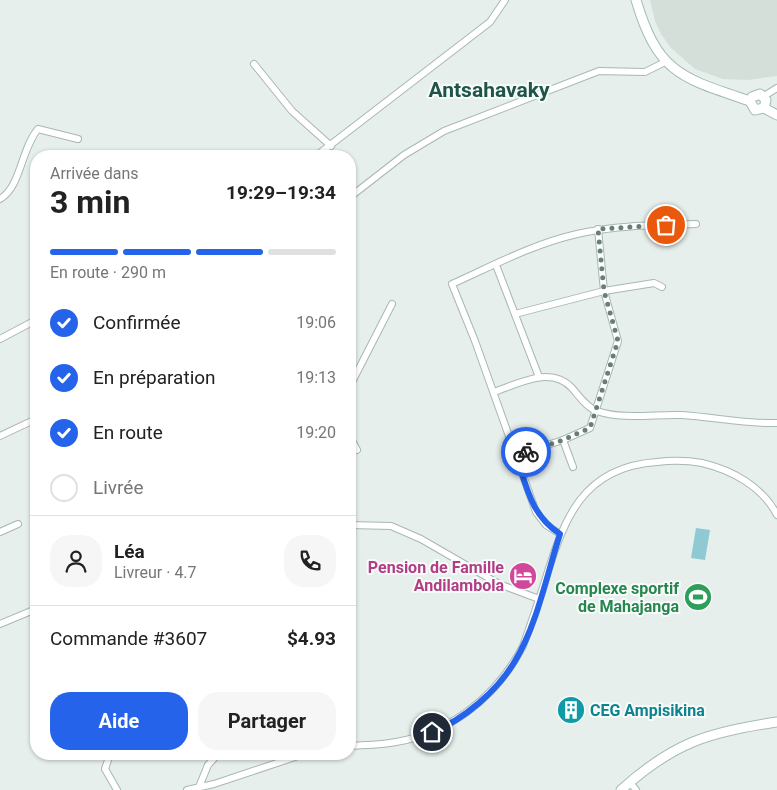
<!DOCTYPE html>
<html lang="fr">
<meta charset="utf-8">
<style>
:root{--surface:#fff;--page:#f6f6f6;--text:#222;--muted:#767676;--line:#e0e0e0;--accent:#2563eb}
body{margin:0;font-family:Roboto,sans-serif;background:var(--page);color:var(--text);height:100vh;display:flex;flex-direction:column;font-size:19px;white-space:nowrap}
*{box-sizing:border-box;margin:0}
p{font-size:16px;color:var(--muted)}
.icon{flex:none;width:28px;height:28px;fill:none;stroke:currentColor;stroke-width:2;stroke-linecap:round;stroke-linejoin:round}
.map{position:relative;flex:1;overflow:hidden}
.details{position:absolute;left:30px;top:150px;width:326px;height:610px;display:flex;flex-direction:column;background:var(--surface);border-radius:20px;box-shadow:0 1px 4px #0004}
.details>*{flex:none}
.pin{position:absolute;display:grid;place-items:center;width:42px;height:42px;color:#fff;margin:-21px;border:2px solid #fff;border-radius:50%;box-shadow:0 1px 5px #0007}
.courier{position:absolute;display:grid;place-items:center;width:50px;height:50px;margin:-25px;border:4px solid #2563eb;border-radius:50%;background:#fff;color:#222;box-shadow:0 1px 6px #0007}
.headline em{font-style:normal;font-weight:700}
.headline div{display:flex;flex-direction:column-reverse}
.headline{display:flex;align-items:center;justify-content:space-between;height:85px;padding:0 20px}
h1{font-size:32px;font-weight:700;line-height:38px}
.bar{display:grid;grid-template-columns:repeat(4,1fr);gap:8px 5px;align-content:center;height:60px;padding:0 20px}
.bar i{height:6px;border-radius:4px;background:var(--line)}
.bar .current{background:var(--accent)}
.bar p{grid-column:span 4}
.line{display:flex;align-items:center;gap:12px;padding:0 20px;border-top:1px solid var(--line)}
.line div{flex:1}
.round{display:grid;place-items:center;flex:none;width:52px;height:52px;border-radius:20px;background:var(--page)}
ol{padding:0 20px;list-style:none}
li{display:flex;align-items:center;gap:15px;height:55px}
li p{margin-inline-start:auto}
li .icon{padding:5px;border-radius:50%;background:var(--accent);color:#fff;stroke-width:4}
li:last-child{color:var(--muted)}
li i{width:28px;height:28px;border:2px solid var(--line);border-radius:50%}
.button{display:flex;gap:10px;margin-top:auto;padding:10px 20px}
.button a{flex:1;height:58px;border-radius:20px;background:var(--accent);color:#fff;font-size:20px;font-weight:700;line-height:58px;text-align:center}
.button a+a{background:var(--page);color:var(--text)}
.map>svg:first-child{display:block}
.built{fill:#d4dfda}
.water{fill:#8ec9d4}
.lines{fill:none;stroke-linecap:round;stroke-linejoin:round}
.minor-casing{stroke:#a8b8b2;stroke-width:8}
.secondary-casing{stroke:#a4bbb3;stroke-width:11}
.minor{stroke:#fff;stroke-width:6}
.secondary{stroke:#fff;stroke-width:9}
.done{stroke:#687f78;stroke-width:5;stroke-dasharray:0 9}
.route{stroke:#2563eb;stroke-width:6}
.labels{text-anchor:middle;stroke-width:4;stroke-linejoin:round;paint-order:stroke}
.hotel-label{font-size:16px;font-weight:bold;fill:#b23c85;stroke:#f7fbf9;text-anchor:end}
.leisure-label{font-size:16px;font-weight:bold;fill:#27864d;stroke:#f7fbf9;text-anchor:end}
.culture-label{font-size:16px;font-weight:bold;fill:#0d838f;stroke:#f7fbf9;text-anchor:start}
.district-label{font-size:21px;font-weight:bold;fill:#1f5548;stroke:#f7fbf9}
</style>
<div class="map">
<svg width="777" height="790" viewBox="0 0 777 790">
<rect width="100%" height="100%" fill="#e6efeb"/>
<path class="built" d="M 650,0 L 777,0 L 777,76 L 748,80 L 723,79 L 695,69 L 671,48 L 661,34 L 655,21 Z"/>
<path class="water" d="M 696,528 L 710,530 L 705,560 L 691,558 Z"/>
<g class="lines">
<defs>
<g id="minor">
<path d="M 254,64 L 292,111 L 331,146"/>
<path d="M 764,96 L 777,88"/>
<path d="M 316,156 L 490,22 L 505,0"/>
<path d="M 350,197 L 404,155 L 444,131 L 599,71 L 645,72 L 665,62"/>
<path d="M 0,199 C 21,187 21,149 38,129 L 78,139"/>
<path d="M 496,265 L 539,377"/>
<path d="M 515,314 L 604,291 L 654,283 L 662,287"/>
<path d="M 0,339 L 36,320"/>
<path d="M 350,386 L 392,304"/>
<path d="M 494,392 C 518,384 551,365 572,388 C 579,396 587,408 597,411 C 623,420 655,414 681,415 C 714,417 745,424 777,423"/>
<path d="M 0,436 L 36,419"/>
<path d="M 350,437 L 357,450"/>
<path d="M 563,440 L 573,467"/>
<path d="M 516,455 L 563,440 L 590,428 L 618,341 L 604,291 L 598,229"/>
<path d="M 350,525 L 391,526 L 421,539 L 499,584 L 539,599"/>
<path d="M 0,532 L 18,524"/>
<path d="M 560,534 L 546,525 L 536,512 L 475,341 L 452,284 C 492,266 533,244 577,234 C 616,225 657,225 696,224"/>
<path d="M 0,624 L 36,609"/>
<path d="M 350,746 C 365,745 381,745 396,742 C 451,733 498,695 523,646 C 531,624 538,603 545,581 C 564,519 582,467 657,462 C 673,460 686,460 702,463 C 732,470 763,487 777,515"/>
<path d="M 110,754 L 105,769 L 117,790"/>
<path d="M 630,782 L 636,790"/>
<path d="M 199,787 L 208,765 L 218,754"/>
<path d="M 187,790 L 214,784 L 304,754"/>
</g>
<g id="secondary">
<path d="M 636,0 C 658,74 682,78 750,101"/>
<path d="M 750,101 L 752,97 L 760,94 L 766,100 L 764,108"/>
<path d="M 750,101 L 755,110 L 764,108"/>
<path d="M 764,108 L 777,115"/>
<path d="M 621,790 C 673,743 708,732 777,722"/>
</g>
</defs>
<use href="#minor" class="minor-casing"/>
<use href="#secondary" class="secondary-casing"/>
<use href="#minor" class="minor"/>
<use href="#secondary" class="secondary"/>
</g>
<g class="lines">
<path class="done" d="M 526,452 L 563,440 L 590,428 L 618,341 L 604,291 L 598,229 L 666,225"/>
<path class="route" d="M 432,732 C 464,720 498,690 515,661 C 537,625 547,574 560,534 C 530,514 527,487 516,455 L 526,452"/>
</g>
<defs>
<symbol id="hotel-disc" viewBox="-11 -11 22 22"><circle r="9.5" fill="#d1479c" stroke="#f7fbf9"/><path d="M-6-4.5h1.5V1H6V5H4.5V3h-9V5H-6ZM-4 0a1.8 1.8 0 1 1 3.6 0ZM.5 0V-2.5h3Q6-2.5 6 0Z" fill="#fff"/></symbol>
<symbol id="stadium-disc" viewBox="-11 -11 22 22"><circle r="9.5" fill="#2e9e5b" stroke="#f7fbf9"/><path d="M0-5a6.5 5 0 1 0 0 10a6.5 5 0 1 0 0-10ZM-3.5-1.8h7v3.6h-7Z" fill="#fff"/></symbol>
<symbol id="building-disc" viewBox="-11 -11 22 22"><circle r="9.5" fill="#0f9aa8" stroke="#f7fbf9"/><path d="M-4-6H4V6H1V3H-1V6H-4ZM-2.5-4.3h1.7v1.8h-1.7ZM.8-4.3h1.7v1.8H.8ZM-2.5-1h1.7V.8h-1.7ZM.8-1h1.7V.8H.8Z" fill="#fff"/></symbol>
</defs>
<g fill-rule="evenodd">
<use href="#hotel-disc" x="507" y="560" width="32" height="32"/>
<use href="#stadium-disc" x="682" y="581" width="32" height="32"/>
<use href="#building-disc" x="555" y="694" width="32" height="32"/>
</g>
<g class="labels">
<g class="hotel-label">
<text x="504" y="573">Pension de Famille<tspan x="504" dy="18">Andilambola</tspan></text>
</g>
<g class="leisure-label">
<text x="679" y="594">Complexe sportif<tspan x="679" dy="18">de Mahajanga</tspan></text>
</g>
<g class="culture-label">
<text x="590" y="716">CEG Ampisikina</text>
</g>
<g class="district-label">
<text x="489" y="97">Antsahavaky</text>
</g>
</g>
</svg>
<div class="pin" style="left:666px;top:225px;background:#ea580c"><svg class="icon" aria-label="bag" viewBox="0 0 24 24"><path d="M5 8h14l-1 12H6zM9 8a3 3 0 0 1 6 0"/></svg></div>
<div class="pin" style="left:432px;top:732px;background:#1f2937"><svg class="icon" aria-label="home" viewBox="0 0 24 24"><path d="M3 11l9-7 9 7M6 9v11h12V9"/></svg></div>
<div class="courier" style="left:526px;top:452px"><svg class="icon" aria-label="bike" viewBox="0 0 24 24"><circle cx="6" cy="16" r="4"/><circle cx="18" cy="16" r="4"/><path d="M6 16l4-8h5l3 8M10 8l3 8H6M13 5h3"/></svg></div>
<section class="details">
<div class="headline"><div><h1>3 min</h1><p>Arrivée dans</p></div><em>19:29–19:34</em></div>
<div class="bar"><i class="current"></i><i class="current"></i><i class="current"></i><i></i><p>En route · 290 m</p></div>
<ol>
<li><svg class="icon" aria-label="check" viewBox="0 0 24 24"><path d="M5 12l5 5 9-10"/></svg>Confirmée<p>19:06</p></li>
<li><svg class="icon" aria-label="check" viewBox="0 0 24 24"><path d="M5 12l5 5 9-10"/></svg>En préparation<p>19:13</p></li>
<li><svg class="icon" aria-label="check" viewBox="0 0 24 24"><path d="M5 12l5 5 9-10"/></svg>En route<p>19:20</p></li>
<li><i></i>Livrée</li>
</ol>
<div class="line" style="height:90px"><a class="round"><svg class="icon" aria-label="person" viewBox="0 0 24 24"><circle cx="12" cy="8" r="4"/><path d="M4 21q1-7 8-7t8 7"/></svg></a><div><b>Léa</b><p>Livreur · 4.7</p></div><a class="round"><svg class="icon" aria-label="phone" viewBox="0 0 24 24"><path d="M5 4h4l2 5-3 2q2 4 5 5l2-3 5 2v4C11 20 4 13 5 4z"/></svg></a></div>
<div class="line" style="height:65px"><div>Commande #3607</div><b>$4.93</b></div>
<div class="button"><a>Aide</a><a>Partager</a></div>
</section>
</div>
